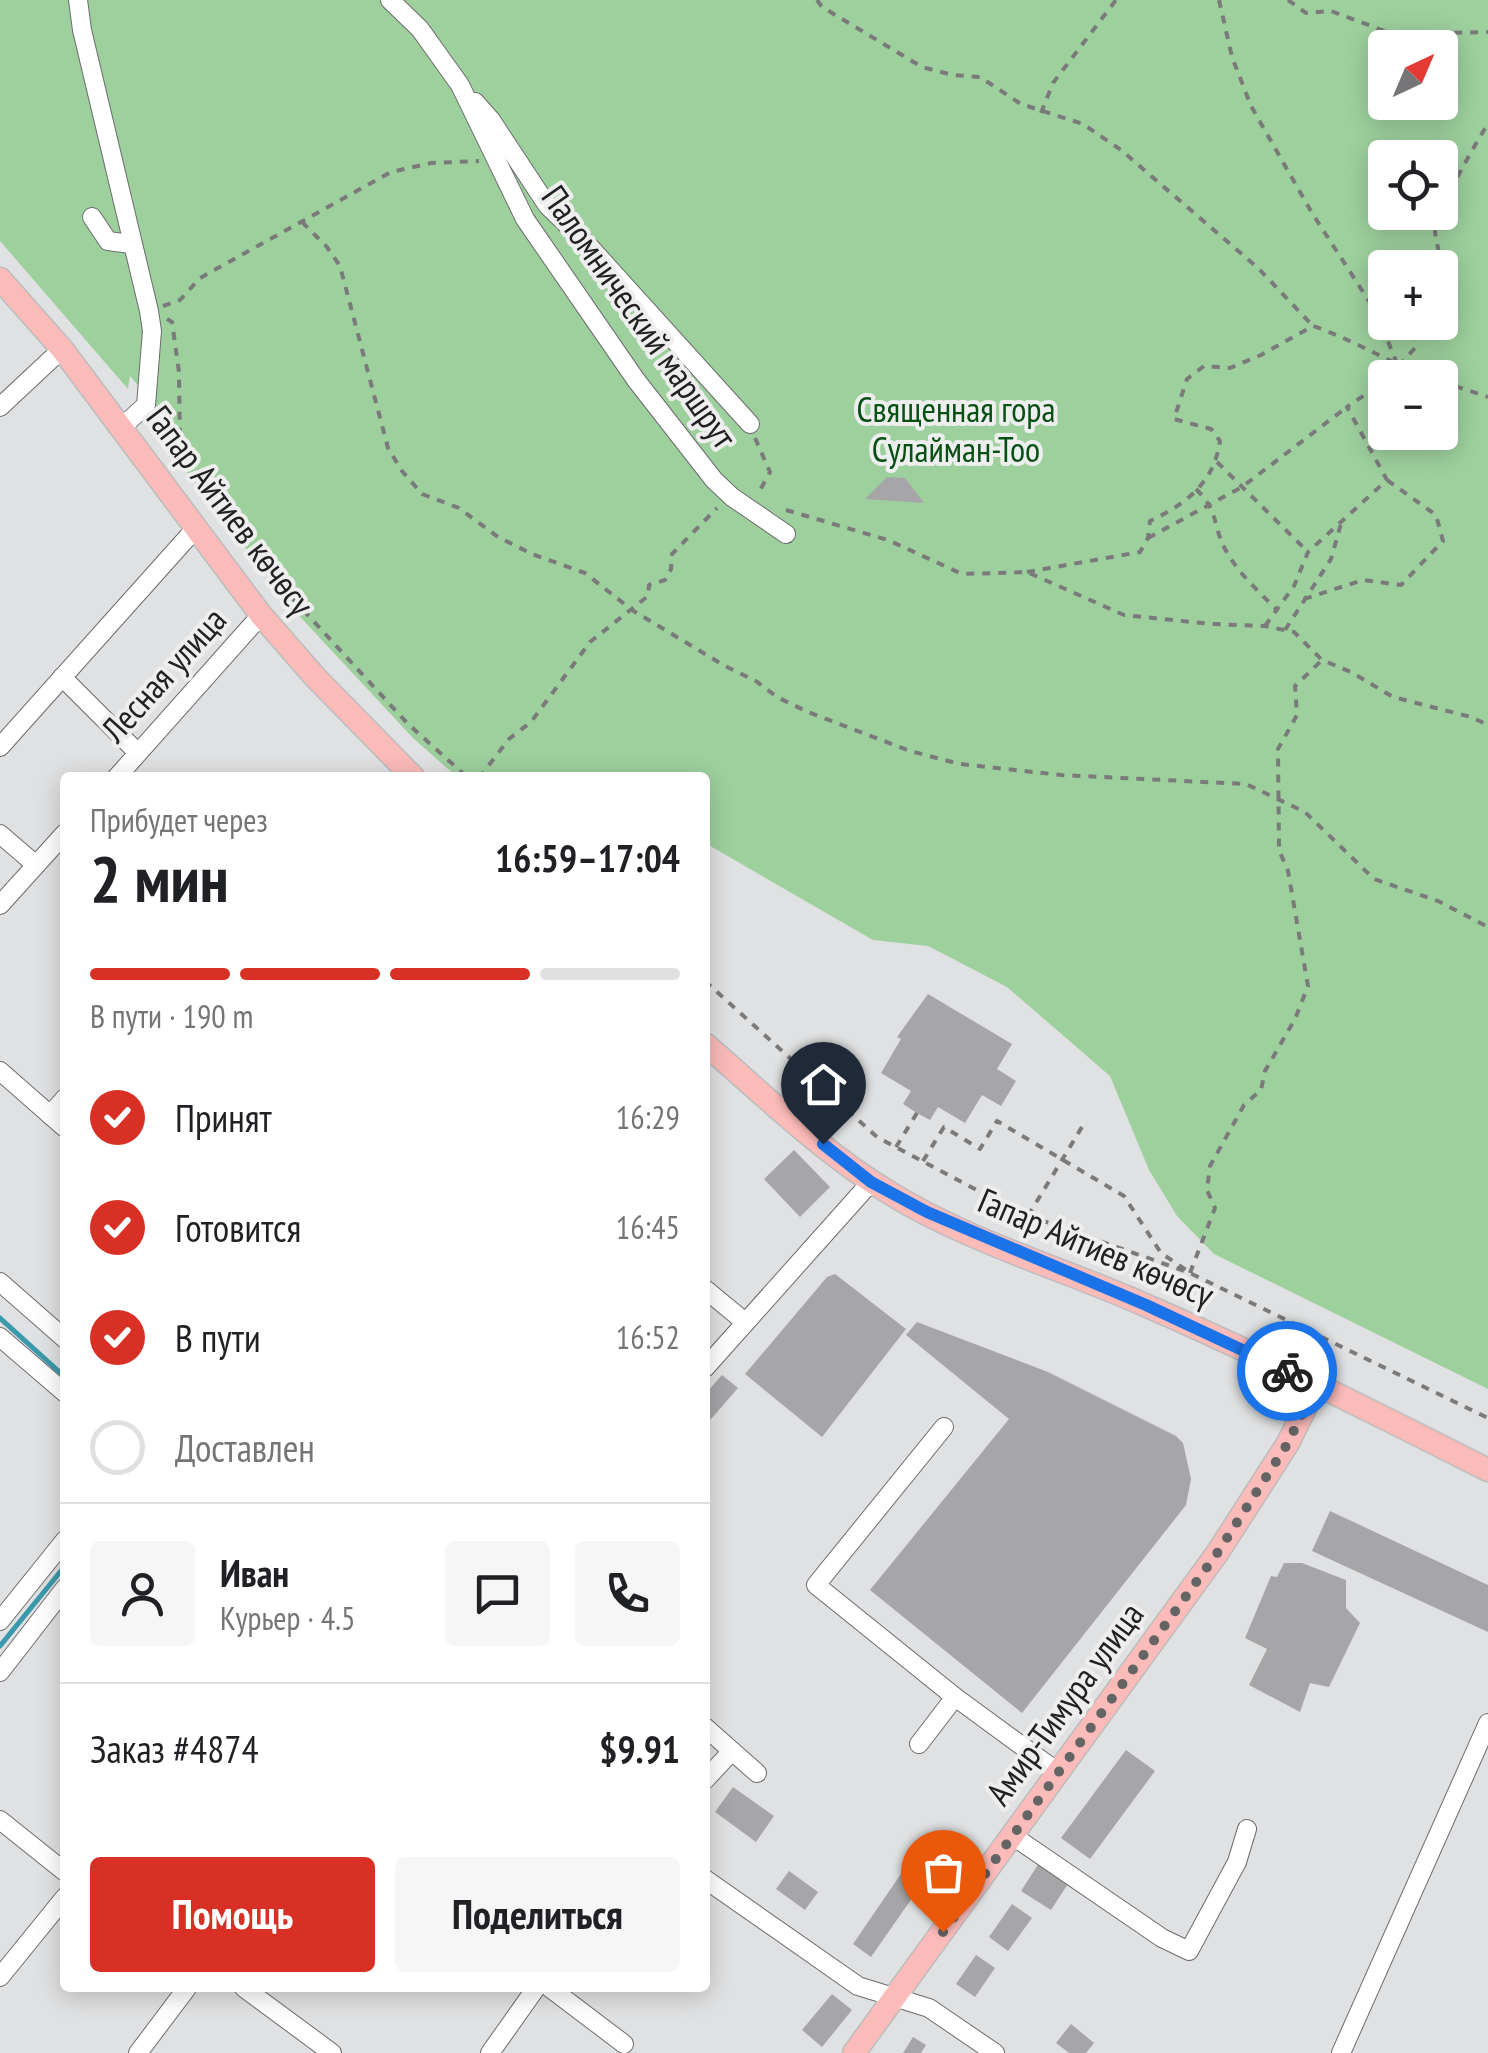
<!DOCTYPE html>
<html lang="ru">
<meta charset="utf-8">
<style>
:root{--surface:#fff;--page:#f6f6f6;--text:#202124;--muted:#757577;--line:#e0e0e0;--accent:#d93025}
body{margin:0;font-family:"PT Sans Narrow",sans-serif;background:var(--page);color:var(--text);height:100vh;display:flex;flex-direction:column;font-size:38px;white-space:nowrap}
*{box-sizing:border-box;margin:0}
p{font-size:32px;color:var(--muted)}
.icon{flex:none;width:55px;height:55px;fill:none;stroke:currentColor;stroke-width:2;stroke-linecap:round;stroke-linejoin:round}
.map{position:relative;flex:1;overflow:hidden}
.panel{position:absolute;left:60px;top:772px;width:650px;height:1220px;display:flex;flex-direction:column;background:var(--surface);border-radius:10px;box-shadow:0 5px 25px #0003}
.panel>*{flex:none}
.needle{width:65px;rotate:44deg}
.controls{position:absolute;left:1368px;top:30px;display:grid;gap:20px}
.controls a{display:grid;place-items:center;width:90px;height:90px;border-radius:10px;background:var(--surface);box-shadow:0 5px 25px #0003;font-size:50px}
.pin{position:absolute;display:grid;place-items:center;width:85px;height:85px;color:#fff;margin:-102px -42px;border-radius:50% 50% 50% 0;rotate:-45deg;box-shadow:0 0 10px #0007}
.pin .icon{rotate:45deg}
.courier{position:absolute;display:grid;place-items:center;width:100px;height:100px;margin:-50px;border:8px solid #1a73e8;border-radius:50%;background:#fff;color:#222;box-shadow:0 2px 12px #0007}
.headline em{font-style:normal;font-weight:700}
.headline div{display:flex;flex-direction:column-reverse}
.headline{display:flex;align-items:center;justify-content:space-between;height:170px;padding:0 30px}
h1{font-size:65px;font-weight:700;line-height:75px}
.bar{display:grid;grid-template-columns:repeat(4,1fr);gap:15px 10px;align-content:center;height:120px;padding:0 30px}
.bar i{height:12px;border-radius:8px;background:var(--line)}
.bar .on{background:var(--accent)}
.bar p{grid-column:span 4}
.line{display:flex;align-items:center;gap:25px;padding:0 30px;border-top:2px solid var(--line)}
.line div{flex:1}
.round{display:grid;place-items:center;flex:none;width:105px;height:105px;border-radius:10px;background:var(--page)}
ol{padding:0 30px;list-style:none}
li{display:flex;align-items:center;gap:30px;height:110px}
li p{margin-inline-start:auto}
li .icon{padding:10px;border-radius:50%;background:var(--accent);color:#fff;stroke-width:4}
li:last-child{color:var(--muted)}
li i{width:55px;height:55px;border:5px solid var(--line);border-radius:50%}
.action{display:flex;gap:20px;margin-top:auto;padding:20px 30px}
.action a{flex:1;height:115px;border-radius:10px;background:var(--accent);color:#fff;font-size:40px;font-weight:700;line-height:115px;text-align:center}
.action a+a{background:var(--page);color:var(--text)}
.map>svg:first-child{display:block}
.green{fill:#9ed09e;fill-rule:evenodd}
.lines{fill:none;stroke-linecap:round;stroke-linejoin:round}
.stream{stroke:#3a99ab;stroke-width:5}
.building{fill:#a6a6a8}
.minor-casing{stroke:#6b6b6d;stroke-width:20}
.major-casing{stroke:#bcbcbd;stroke-width:25}
.path{stroke:#7a7a7b;stroke-width:4;stroke-dasharray:8 8;stroke-linecap:butt}
.minor{stroke:#fff;stroke-width:18}
.major{stroke:#fabbb9;stroke-width:22}
.done{stroke:#646465;stroke-width:10;stroke-dasharray:0 18}
.route{stroke:#1a73e8;stroke-width:12}
.labels{text-anchor:middle;stroke-width:8;stroke-linejoin:round;paint-order:stroke}
.street-label{font-size:35px;fill:#212122;stroke:#eeeeef}
.park-label{font-size:35px;fill:#065013;stroke:#eeeeef}
</style>
<div class="map">
<svg width="1488" height="2053" viewBox="0 0 1488 2053">
<rect width="100%" height="100%" fill="#e0e1e2"/>
<path class="green" d="M 0,0 L 1488,0 L 1488,1389 L 1214,1254 L 1177,1216 L 1149,1170 L 1110,1076 L 1007,987 L 928,946 L 873,940 L 705,843 L 705,778 L 457,777 L 413,738 L 291,607 L 169,449 L 169,421 L 130,376 L 128,389 L 0,241 ZM 1385,48 L 1440,48 L 1440,102 L 1385,102 ZM 1385,158 L 1440,158 L 1440,212 L 1385,212 ZM 1385,268 L 1440,268 L 1440,322 L 1385,322 ZM 1385,378 L 1440,378 L 1440,432 L 1385,432 Z"/>
<g class="lines">
<g class="stream">
<path d="M 0,1318 L 65,1377"/>
<path d="M 0,1646 L 65,1566"/>
</g>
</g>
<g class="building">
<path d="M 887,477 L 905,478 L 924,503 L 865,499 Z"/>
<path d="M 928,994 L 1012,1044 L 997,1069 L 1016,1081 L 1001,1106 L 982,1095 L 965,1123 L 938,1107 L 930,1120 L 917,1113 L 903,1104 L 911,1091 L 881,1073 L 901,1039 L 897,1037 Z"/>
<path d="M 794,1150 L 830,1187 L 800,1217 L 764,1179 Z"/>
<path d="M 835,1274 L 906,1329 L 822,1437 L 745,1374 L 827,1277 Z"/>
<path d="M 917,1322 L 1048,1372 L 1176,1436 L 1183,1443 L 1191,1479 L 1186,1505 L 1022,1713 L 870,1590 L 1009,1419 L 906,1335 Z"/>
<path d="M 722,1375 L 738,1388 L 705,1426 L 705,1394 Z"/>
<path d="M 1330,1511 L 1488,1585 L 1488,1632 L 1312,1551 Z"/>
<path d="M 1284,1563 L 1302,1563 L 1346,1580 L 1346,1608 L 1360,1623 L 1329,1687 L 1310,1683 L 1300,1712 L 1249,1685 L 1267,1649 L 1245,1638 L 1271,1576 L 1277,1577 Z"/>
<path d="M 1126,1750 L 1155,1771 L 1090,1859 L 1061,1838 Z"/>
<path d="M 733,1787 L 774,1816 L 756,1842 L 715,1812 Z"/>
<path d="M 1041,1860 L 1071,1879 L 1051,1910 L 1021,1891 Z"/>
<path d="M 905,1868 L 924,1881 L 871,1957 L 853,1944 Z"/>
<path d="M 789,1871 L 818,1892 L 805,1910 L 776,1889 Z"/>
<path d="M 1012,1904 L 1032,1918 L 1008,1951 L 989,1937 Z"/>
<path d="M 976,1955 L 995,1968 L 975,1997 L 956,1984 Z"/>
<path d="M 832,1994 L 852,2010 L 822,2047 L 802,2030 Z"/>
<path d="M 1071,2024 L 1094,2043 L 1086,2053 L 1069,2053 L 1056,2043 Z"/>
<path d="M 913,2037 L 926,2045 L 921,2053 L 903,2053 Z"/>
</g>
<g class="lines">
<defs>
<g id="minor">
<path d="M 78,0 L 82,30 L 149,311 L 152,331 L 146,405 L 122,427"/>
<path d="M 390,0 L 420,29 L 460,85 L 525,219 L 636,380 L 714,480 L 732,497 L 786,534"/>
<path d="M 475,102 L 491,120 L 547,205 L 588,245 L 750,424"/>
<path d="M 92,217 L 108,241 L 131,244"/>
<path d="M 0,407 L 62,349"/>
<path d="M 62,677 L 138,753"/>
<path d="M 0,747 L 195,529"/>
<path d="M 116,778 L 261,615"/>
<path d="M 0,834 L 36,865"/>
<path d="M 0,905 L 65,833"/>
<path d="M 0,1071 L 65,1128"/>
<path d="M 50,1115 L 65,1098"/>
<path d="M 0,1282 L 65,1339"/>
<path d="M 705,1289 L 745,1322"/>
<path d="M 0,1337 L 65,1393"/>
<path d="M 705,1368 L 871,1182"/>
<path d="M 944,1427 L 816,1585 L 955,1697"/>
<path d="M 0,1621 L 65,1540"/>
<path d="M 0,1672 L 65,1588"/>
<path d="M 705,1727 L 757,1773"/>
<path d="M 919,1744 L 955,1697 L 1059,1773"/>
<path d="M 705,1780 L 732,1751"/>
<path d="M 0,1820 L 65,1872"/>
<path d="M 1013,1836 L 1162,1938 L 1189,1951 L 1237,1862 L 1247,1829"/>
<path d="M 705,1879 L 858,1986 L 929,2008 L 995,2053"/>
<path d="M 0,1977 L 65,1897"/>
<path d="M 244,1988 L 332,2053"/>
<path d="M 550,1988 L 624,2044"/>
<path d="M 138,2053 L 187,1988"/>
<path d="M 490,2053 L 536,1988"/>
<path d="M 1341,2053 L 1488,1723"/>
</g>
<g id="major">
<path d="M 0,279 L 62,349 L 261,615 L 315,677 L 414,778"/>
<path d="M 705,1044 C 764,1095 822,1152 888,1192 C 967,1241 1061,1268 1145,1305 C 1262,1356 1375,1413 1488,1470"/>
<path d="M 854,2053 L 1218,1552 L 1288,1443 L 1317,1384"/>
</g>
</defs>
<use href="#minor" class="minor-casing"/>
<use href="#major" class="major-casing"/>
<g class="path">
<path d="M 817,0 L 822,7 L 922,67 L 953,75 L 980,77 L 1021,104 L 1083,124 L 1121,150 L 1258,268 L 1313,326"/>
<path d="M 1219,0 L 1232,57 L 1251,106 L 1312,213 L 1376,312 L 1398,366"/>
<path d="M 1288,0 L 1306,13 L 1331,11 L 1406,39 L 1442,33 L 1488,32"/>
<path d="M 1041,113 L 1053,83 L 1116,0"/>
<path d="M 302,222 L 327,247 L 340,266 L 388,448 L 402,471 L 422,494 L 459,508 L 498,537 L 532,554 L 585,573 L 632,610 L 725,666 L 756,681 L 777,697 L 808,712 L 910,751 L 960,764 L 1061,775 L 1246,784 L 1305,812 L 1374,879 L 1438,901 L 1488,927"/>
<path d="M 1439,268 C 1441,251 1435,241 1435,229 C 1436,213 1477,140 1488,124"/>
<path d="M 163,306 L 180,300 L 200,278 L 391,172 L 431,163 L 479,161"/>
<path d="M 167,319 L 172,322 L 179,372 L 180,447 L 295,601 L 407,723 L 468,778"/>
<path d="M 1388,378 L 1415,348 L 1415,322"/>
<path d="M 1440,381 L 1488,397"/>
<path d="M 755,438 L 770,472 L 759,492"/>
<path d="M 1217,462 L 1308,552"/>
<path d="M 1196,489 C 1219,512 1212,522 1224,547 C 1236,571 1258,591 1277,610"/>
<path d="M 786,510 L 888,540 L 962,574 L 1027,572 L 1124,615 L 1211,624 L 1265,626 L 1294,632 L 1322,660 L 1351,672 L 1393,697 L 1471,717 L 1488,725"/>
<path d="M 1148,538 L 1242,487 L 1347,407"/>
<path d="M 1027,572 L 1140,552 L 1148,538 L 1150,521 C 1186,504 1214,483 1220,441 L 1211,429 L 1174,419 L 1187,379 L 1204,366 L 1230,368 L 1261,355 L 1313,326 C 1354,340 1390,363 1430,378"/>
<path d="M 1304,599 L 1363,580 L 1401,585 L 1443,541 L 1436,515 L 1387,480"/>
<path d="M 1265,626 L 1294,586 L 1308,552 L 1387,480 L 1347,407 L 1385,381"/>
<path d="M 1285,630 L 1331,559 L 1342,520"/>
<path d="M 479,778 L 509,739 L 531,722 L 590,642 L 648,596 L 649,585 L 665,580 L 671,569 L 672,554 L 717,508"/>
<path d="M 705,981 L 877,1137 L 1018,1212 L 1190,1273 L 1488,1418"/>
<path d="M 896,1147 L 917,1113"/>
<path d="M 923,1161 L 944,1127 L 980,1149 L 997,1121 L 1124,1196 L 1161,1253 L 1186,1270"/>
<path d="M 1028,1216 L 1085,1122"/>
<path d="M 1190,1273 L 1215,1208 L 1207,1190 L 1210,1166 L 1244,1105 L 1261,1090 L 1265,1071 L 1295,1019 L 1308,986 L 1288,871 L 1279,850 L 1278,749 L 1297,715 L 1295,686 L 1321,661"/>
</g>
<use href="#minor" class="minor"/>
<use href="#major" class="major"/>
</g>
<g class="lines">
<path class="done" d="M 943,1932 L 1218,1552 L 1288,1443 L 1316,1384 L 1287,1371"/>
<path class="route" d="M 823,1144 L 871,1182 L 927,1212 L 1146,1305 L 1287,1371"/>
</g>
<g class="labels">
<g class="street-label">
<text transform="translate(639 317) rotate(55)" y="12">Паломнический маршрут</text>
<text transform="translate(230 511) rotate(53)" y="12">Гапар Айтиев көчөсү</text>
<text transform="translate(164 675) rotate(-48)" y="12">Лесная улица</text>
<text transform="translate(1096 1248) rotate(23)" y="12">Гапар Айтиев көчөсү</text>
<text transform="translate(1065 1704) rotate(-54)" y="12">Амир-Тимура улица</text>
</g>
<g class="park-label">
<text x="956" y="422">Священная гора<tspan x="956" dy="40">Сулайман-Тоо</tspan></text>
</g>
</g>
</svg>
<div class="controls">
<a><svg class="needle" viewBox="-14 -14 28 28"><path d="M0-13l5 13h-10z" fill="#e53935"/><path d="M0 13l5-13h-10z" fill="#757577"/></svg></a>
<a><svg class="icon" aria-label="locate" viewBox="0 0 24 24"><circle cx="12" cy="12" r="6"/><path d="M12 2v4M12 18v4M2 12h4M18 12h4"/></svg></a>
<a>+</a>
<a>−</a>
</div>
<div class="pin" style="left:943px;top:1932px;background:#ea580c"><svg class="icon" aria-label="bag" viewBox="0 0 24 24"><path d="M5 8h14l-1 12H6zM9 8a3 3 0 0 1 6 0"/></svg></div>
<div class="pin" style="left:823px;top:1144px;background:#1f2937"><svg class="icon" aria-label="home" viewBox="0 0 24 24"><path d="M3 11l9-7 9 7M6 9v11h12V9"/></svg></div>
<div class="courier" style="left:1287px;top:1371px"><svg class="icon" aria-label="bike" viewBox="0 0 24 24"><circle cx="6" cy="16" r="4"/><circle cx="18" cy="16" r="4"/><path d="M6 16l4-8h5l3 8M10 8l3 8H6M13 5h3"/></svg></div>
<section class="panel">
<div class="headline"><div><h1>2 мин</h1><p>Прибудет через</p></div><em>16:59–17:04</em></div>
<div class="bar"><i class="on"></i><i class="on"></i><i class="on"></i><i></i><p>В пути · 190 m</p></div>
<ol>
<li><svg class="icon" aria-label="check" viewBox="0 0 24 24"><path d="M5 12l5 5 9-10"/></svg>Принят<p>16:29</p></li>
<li><svg class="icon" aria-label="check" viewBox="0 0 24 24"><path d="M5 12l5 5 9-10"/></svg>Готовится<p>16:45</p></li>
<li><svg class="icon" aria-label="check" viewBox="0 0 24 24"><path d="M5 12l5 5 9-10"/></svg>В пути<p>16:52</p></li>
<li><i></i>Доставлен</li>
</ol>
<div class="line" style="height:180px"><a class="round"><svg class="icon" aria-label="person" viewBox="0 0 24 24"><circle cx="12" cy="8" r="4"/><path d="M4 21q1-7 8-7t8 7"/></svg></a><div><b>Иван</b><p>Курьер · 4.5</p></div><a class="round"><svg class="icon" aria-label="chat" viewBox="0 0 24 24"><path d="M4 5h16v11H9l-5 4z"/></svg></a><a class="round"><svg class="icon" aria-label="phone" viewBox="0 0 24 24"><path d="M5 4h4l2 5-3 2q2 4 5 5l2-3 5 2v4C11 20 4 13 5 4z"/></svg></a></div>
<div class="line" style="height:130px"><div>Заказ #4874</div><b>$9.91</b></div>
<div class="action"><a>Помощь</a><a>Поделиться</a></div>
</section>
</div>
